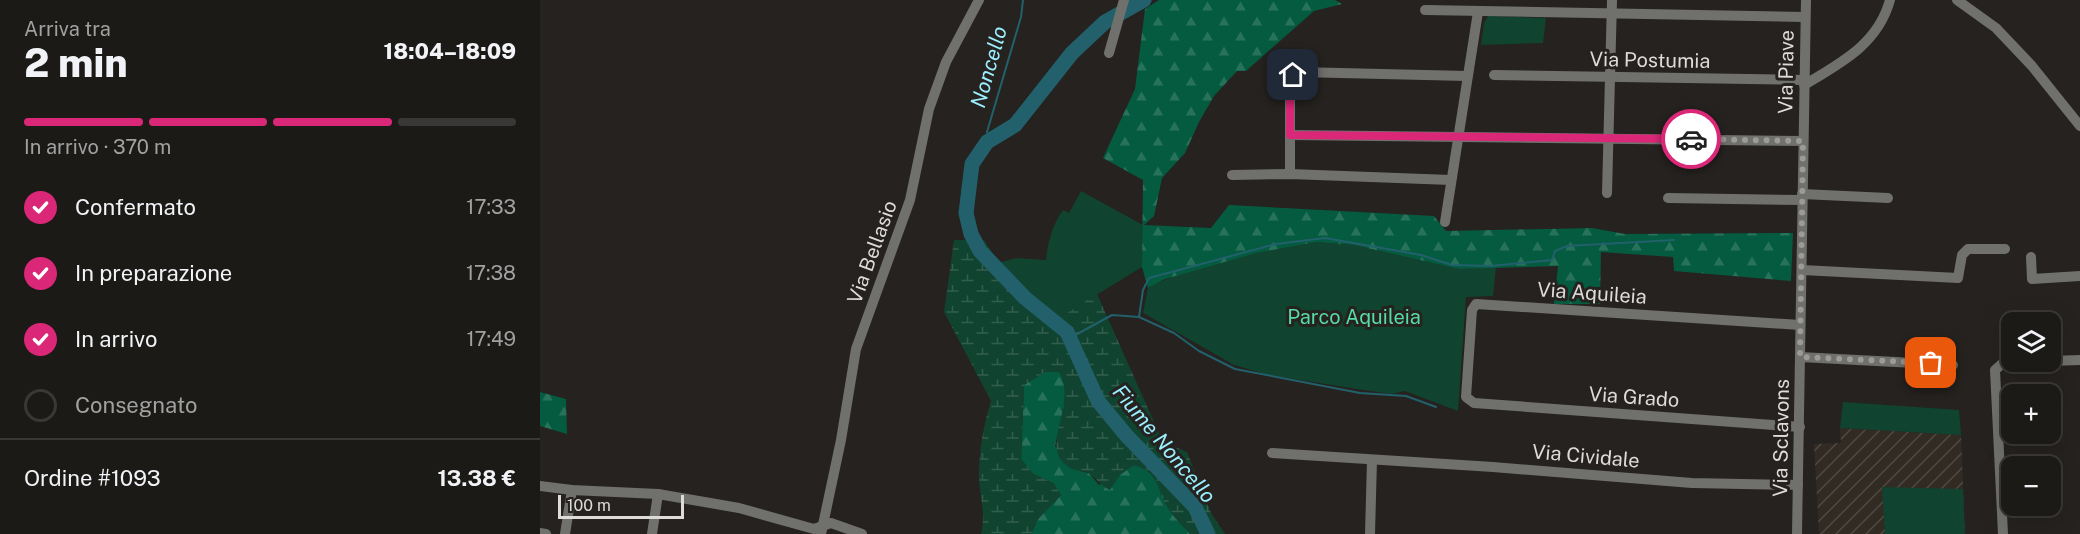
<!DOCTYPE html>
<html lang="it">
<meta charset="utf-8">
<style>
:root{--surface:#1c1a17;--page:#252320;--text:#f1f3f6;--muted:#a0a1a1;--line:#3a3836;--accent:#db2777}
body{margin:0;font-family:"Public Sans",sans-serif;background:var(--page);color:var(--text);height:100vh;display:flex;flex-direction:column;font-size:22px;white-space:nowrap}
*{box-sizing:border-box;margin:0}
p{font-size:20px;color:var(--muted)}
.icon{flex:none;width:33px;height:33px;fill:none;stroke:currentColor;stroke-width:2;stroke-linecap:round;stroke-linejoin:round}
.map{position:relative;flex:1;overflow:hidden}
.side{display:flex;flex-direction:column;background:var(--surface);width:540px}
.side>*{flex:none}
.fabs{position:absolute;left:1461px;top:312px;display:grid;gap:12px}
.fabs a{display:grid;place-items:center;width:60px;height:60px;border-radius:12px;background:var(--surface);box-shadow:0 6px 24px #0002,0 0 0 2px var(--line);font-size:30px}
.scale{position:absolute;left:18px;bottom:15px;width:126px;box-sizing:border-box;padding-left:6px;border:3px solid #dddcd9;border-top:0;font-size:16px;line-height:21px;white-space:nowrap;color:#dddcd9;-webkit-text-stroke:4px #25221f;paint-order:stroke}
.pin{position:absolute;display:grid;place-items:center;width:51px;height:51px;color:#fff;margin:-26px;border-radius:12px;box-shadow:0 3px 9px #0006}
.courier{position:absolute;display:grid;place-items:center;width:60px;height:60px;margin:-30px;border:4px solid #db2777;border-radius:50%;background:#fff;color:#222;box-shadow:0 2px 8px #0007}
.head em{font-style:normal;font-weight:800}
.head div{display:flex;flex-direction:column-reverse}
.head{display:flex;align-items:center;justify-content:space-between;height:102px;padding:0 24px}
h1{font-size:39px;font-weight:800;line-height:45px}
.bar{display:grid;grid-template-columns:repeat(4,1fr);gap:9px 6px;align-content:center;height:72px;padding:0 24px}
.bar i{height:8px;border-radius:4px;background:var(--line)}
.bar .active{background:var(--accent)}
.bar p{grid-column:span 4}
.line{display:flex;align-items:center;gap:15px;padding:0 24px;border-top:2px solid var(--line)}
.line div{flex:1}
ol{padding:0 24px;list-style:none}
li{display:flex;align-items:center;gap:18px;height:66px}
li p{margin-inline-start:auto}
li .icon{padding:6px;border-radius:50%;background:var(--accent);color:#fff;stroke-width:4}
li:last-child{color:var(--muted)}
li i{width:33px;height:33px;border:3px solid var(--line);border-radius:50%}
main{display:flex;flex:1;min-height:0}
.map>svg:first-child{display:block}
.industrial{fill:url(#industrial-furrows)}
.green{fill:#104330}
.forest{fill:url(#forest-firs)}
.wetland{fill:url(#wetland-marsh)}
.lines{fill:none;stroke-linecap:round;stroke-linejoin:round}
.stream{stroke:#22616c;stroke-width:2}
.river{stroke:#22616c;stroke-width:15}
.minor{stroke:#70706d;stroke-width:10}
.done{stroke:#9d9b98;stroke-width:6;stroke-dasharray:0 10.8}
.route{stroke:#db2777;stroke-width:8}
.labels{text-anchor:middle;stroke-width:6;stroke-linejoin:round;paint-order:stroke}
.street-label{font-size:20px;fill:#dddcd9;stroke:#25221f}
.park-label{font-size:20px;fill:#55dba7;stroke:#25221f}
.water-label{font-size:21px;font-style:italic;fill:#9aeefe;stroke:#25221f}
</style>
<main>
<section class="side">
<div class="head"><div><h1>2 min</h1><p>Arriva tra</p></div><em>18:04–18:09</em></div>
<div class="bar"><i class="active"></i><i class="active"></i><i class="active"></i><i></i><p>In arrivo · 370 m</p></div>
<ol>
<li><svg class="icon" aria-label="check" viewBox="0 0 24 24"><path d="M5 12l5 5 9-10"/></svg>Confermato<p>17:33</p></li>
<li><svg class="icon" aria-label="check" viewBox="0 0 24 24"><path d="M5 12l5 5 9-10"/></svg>In preparazione<p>17:38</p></li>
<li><svg class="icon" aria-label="check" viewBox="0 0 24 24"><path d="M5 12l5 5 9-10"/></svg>In arrivo<p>17:49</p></li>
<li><i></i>Consegnato</li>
</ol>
<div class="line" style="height:78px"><div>Ordine #1093</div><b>13.38 €</b></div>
</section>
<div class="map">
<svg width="1540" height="534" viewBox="0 0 1540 534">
<defs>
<pattern id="industrial-furrows" width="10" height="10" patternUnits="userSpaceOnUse" patternTransform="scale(1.5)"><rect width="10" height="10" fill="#322b23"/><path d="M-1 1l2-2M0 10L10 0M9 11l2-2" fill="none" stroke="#4f4942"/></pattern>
<pattern id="forest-firs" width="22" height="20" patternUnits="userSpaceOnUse" patternTransform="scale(1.5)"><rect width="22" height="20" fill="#045b40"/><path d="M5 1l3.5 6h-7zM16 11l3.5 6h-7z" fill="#28725b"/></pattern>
<pattern id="wetland-marsh" width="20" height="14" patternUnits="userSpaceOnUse" patternTransform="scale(1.5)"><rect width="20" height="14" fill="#104330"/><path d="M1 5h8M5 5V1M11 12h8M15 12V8" fill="none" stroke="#325e4d"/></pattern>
</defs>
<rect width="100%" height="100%" fill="#25221f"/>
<path class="industrial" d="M 1300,428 L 1421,435 L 1425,534 L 1279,534 L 1274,444 L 1301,443 Z"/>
<g class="green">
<path d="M 948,16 L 1006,18 L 1003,43 L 941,45 L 944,23 Z"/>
<path d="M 541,191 L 603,225 L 602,267 L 519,318 L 489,297 L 458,263 L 476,258 L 506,260 C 508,242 512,225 523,210 L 529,213 Z"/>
<path d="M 776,242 L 814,245 L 919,269 L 956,267 L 953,296 L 926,297 L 918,411 L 865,391 L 851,394 L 817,389 L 729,375 L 694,365 L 603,313 L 608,288 C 658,261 720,252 776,242 Z"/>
<path d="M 1303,402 L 1419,410 L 1421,435 L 1300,428 Z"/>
<path d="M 1342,487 L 1423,489 L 1425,534 L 1345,534 Z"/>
</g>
<g class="forest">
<path d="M 619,0 L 795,0 L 802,4 L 774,11 L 706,71 L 697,71 L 674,96 L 659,122 L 645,153 L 622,178 L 614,216 L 604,225 L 671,228 L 689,205 L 894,216 L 906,231 L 1052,228 L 1085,234 L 1253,233 L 1251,281 L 1134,271 L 1133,257 L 1061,252 L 1060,304 L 1014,304 L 1018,266 L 919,269 L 814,245 L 776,242 L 716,253 L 625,279 L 608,288 L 602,267 L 603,180 L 563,158 L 595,89 L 605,9 Z"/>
<path d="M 505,372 L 520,372 C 532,396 520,420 515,446 L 540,471 L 549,473 L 559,485 L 594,465 C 620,471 618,492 631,512 C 636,520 644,526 650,534 L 491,534 L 498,519 L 521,495 L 513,483 L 493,474 L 481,459 L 484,385 Z"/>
<path d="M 0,392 L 26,399 L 27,434 L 0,426 Z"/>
</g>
<path class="wetland" d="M 414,240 L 444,240 C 464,272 488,296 519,318 L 557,294 L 623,442 L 647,452 L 671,513 L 685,534 L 650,534 C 643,525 634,517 628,508 C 616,489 619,470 594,465 L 580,475 L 570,490 C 559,485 556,477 548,473 C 543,470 535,471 530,468 C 496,448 539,406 519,372 L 505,372 L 484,385 L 481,459 L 493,474 L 513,483 L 521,495 L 498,519 L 491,534 L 441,534 C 446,515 440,498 439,478 C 439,450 443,427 451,401 L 404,312 Z"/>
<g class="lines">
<g class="stream">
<path d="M 452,140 L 447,132 L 481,17 L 483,0"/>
<path d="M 599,317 L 634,333 L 659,351 L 695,369 L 820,393 L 866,396 L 896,407"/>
<path d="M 530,338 L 572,315 L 599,317 L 603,290 L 609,278 L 736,244 L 785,238 L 881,255 L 912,265 L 951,266 L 1012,260 L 1015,251 L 1027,246 L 1134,240"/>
</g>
<path class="river" d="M 604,0 L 565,22 L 532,53 L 475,125 L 447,142 L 432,164 L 426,213 L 431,234 L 440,251 L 485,298 L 527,332 L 558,401 L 586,435 L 655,507 L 668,534"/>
<g class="minor">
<path d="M 1417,0 L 1456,28 L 1492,66 L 1540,126"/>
<path d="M 885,10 L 1265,17"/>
<path d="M 569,53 L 584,0"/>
<path d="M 954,75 L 1264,80"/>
<path d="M 1264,85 C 1301,63 1338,44 1350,0"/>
<path d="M 750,135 L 1263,141"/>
<path d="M 750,174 L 750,80 L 758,72 L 927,76"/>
<path d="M 692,175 L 750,174 L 911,180"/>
<path d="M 1067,193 L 1072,0"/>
<path d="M 1262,194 L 1348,198"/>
<path d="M 1128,198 L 1262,200"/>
<path d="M 905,222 L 938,12"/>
<path d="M 1491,257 L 1492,279 L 1540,276"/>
<path d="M 1262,270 L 1418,278 L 1422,255 L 1428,249 L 1465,249"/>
<path d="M 1260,325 L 936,304 L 932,310 L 926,397 L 934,403 L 1260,427"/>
<path d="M 1260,357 L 1413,365"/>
<path d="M 1510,361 L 1540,360"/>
<path d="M 732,453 L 953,467 L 1152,483 L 1258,485"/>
<path d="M 0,486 L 32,490 L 118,494 L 199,508 L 274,529 L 291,523 L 322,534"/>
<path d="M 0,533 L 6,534"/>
<path d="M 25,534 L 32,490"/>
<path d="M 112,534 L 118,494"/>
<path d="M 281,534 L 301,440 L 316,349 L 370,200 L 389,109 L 406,62 L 439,0"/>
<path d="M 830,534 L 832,460"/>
<path d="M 1257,534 L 1266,0"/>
<path d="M 1463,534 L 1455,370 L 1463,363 L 1496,362"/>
</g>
</g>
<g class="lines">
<path class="done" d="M 1151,139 L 1263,141 L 1260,357 L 1391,363"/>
<path class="route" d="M 753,75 L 750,80 L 750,135 L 1151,139"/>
</g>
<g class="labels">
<g class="street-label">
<text transform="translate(1110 60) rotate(1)" y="7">Via Postumia</text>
<text transform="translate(1246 72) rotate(-89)" y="7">Via Piave</text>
<text transform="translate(332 252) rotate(-70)" y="7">Via Bellasio</text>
<text transform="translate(1052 293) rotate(4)" y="7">Via Aquileia</text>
<text transform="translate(1094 397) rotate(4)" y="7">Via Grado</text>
<text transform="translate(1241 438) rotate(-89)" y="7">Via Sclavons</text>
<text transform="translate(1046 456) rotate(5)" y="7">Via Cividale</text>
</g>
<g class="park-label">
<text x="814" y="324">Parco Aquileia</text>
</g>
<g class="water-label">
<text transform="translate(449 67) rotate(-74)" y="7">Noncello</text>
<text transform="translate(624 444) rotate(50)" y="7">Fiume Noncello</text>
</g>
</g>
</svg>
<div class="fabs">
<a><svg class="icon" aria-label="layers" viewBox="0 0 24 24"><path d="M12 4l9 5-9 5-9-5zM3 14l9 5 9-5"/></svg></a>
<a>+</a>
<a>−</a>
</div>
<div class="scale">100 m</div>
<div class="pin" style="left:1391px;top:363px;background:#ea580c"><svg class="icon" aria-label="bag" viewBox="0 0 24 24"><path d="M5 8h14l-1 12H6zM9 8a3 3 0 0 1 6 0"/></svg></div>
<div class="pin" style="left:753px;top:75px;background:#1f2937"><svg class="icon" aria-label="home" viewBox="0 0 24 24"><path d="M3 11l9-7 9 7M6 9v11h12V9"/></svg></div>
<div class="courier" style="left:1151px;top:139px"><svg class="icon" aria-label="car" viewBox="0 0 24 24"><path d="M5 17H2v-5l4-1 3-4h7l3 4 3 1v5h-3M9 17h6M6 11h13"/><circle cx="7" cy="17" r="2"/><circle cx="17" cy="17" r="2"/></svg></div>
</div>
</main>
